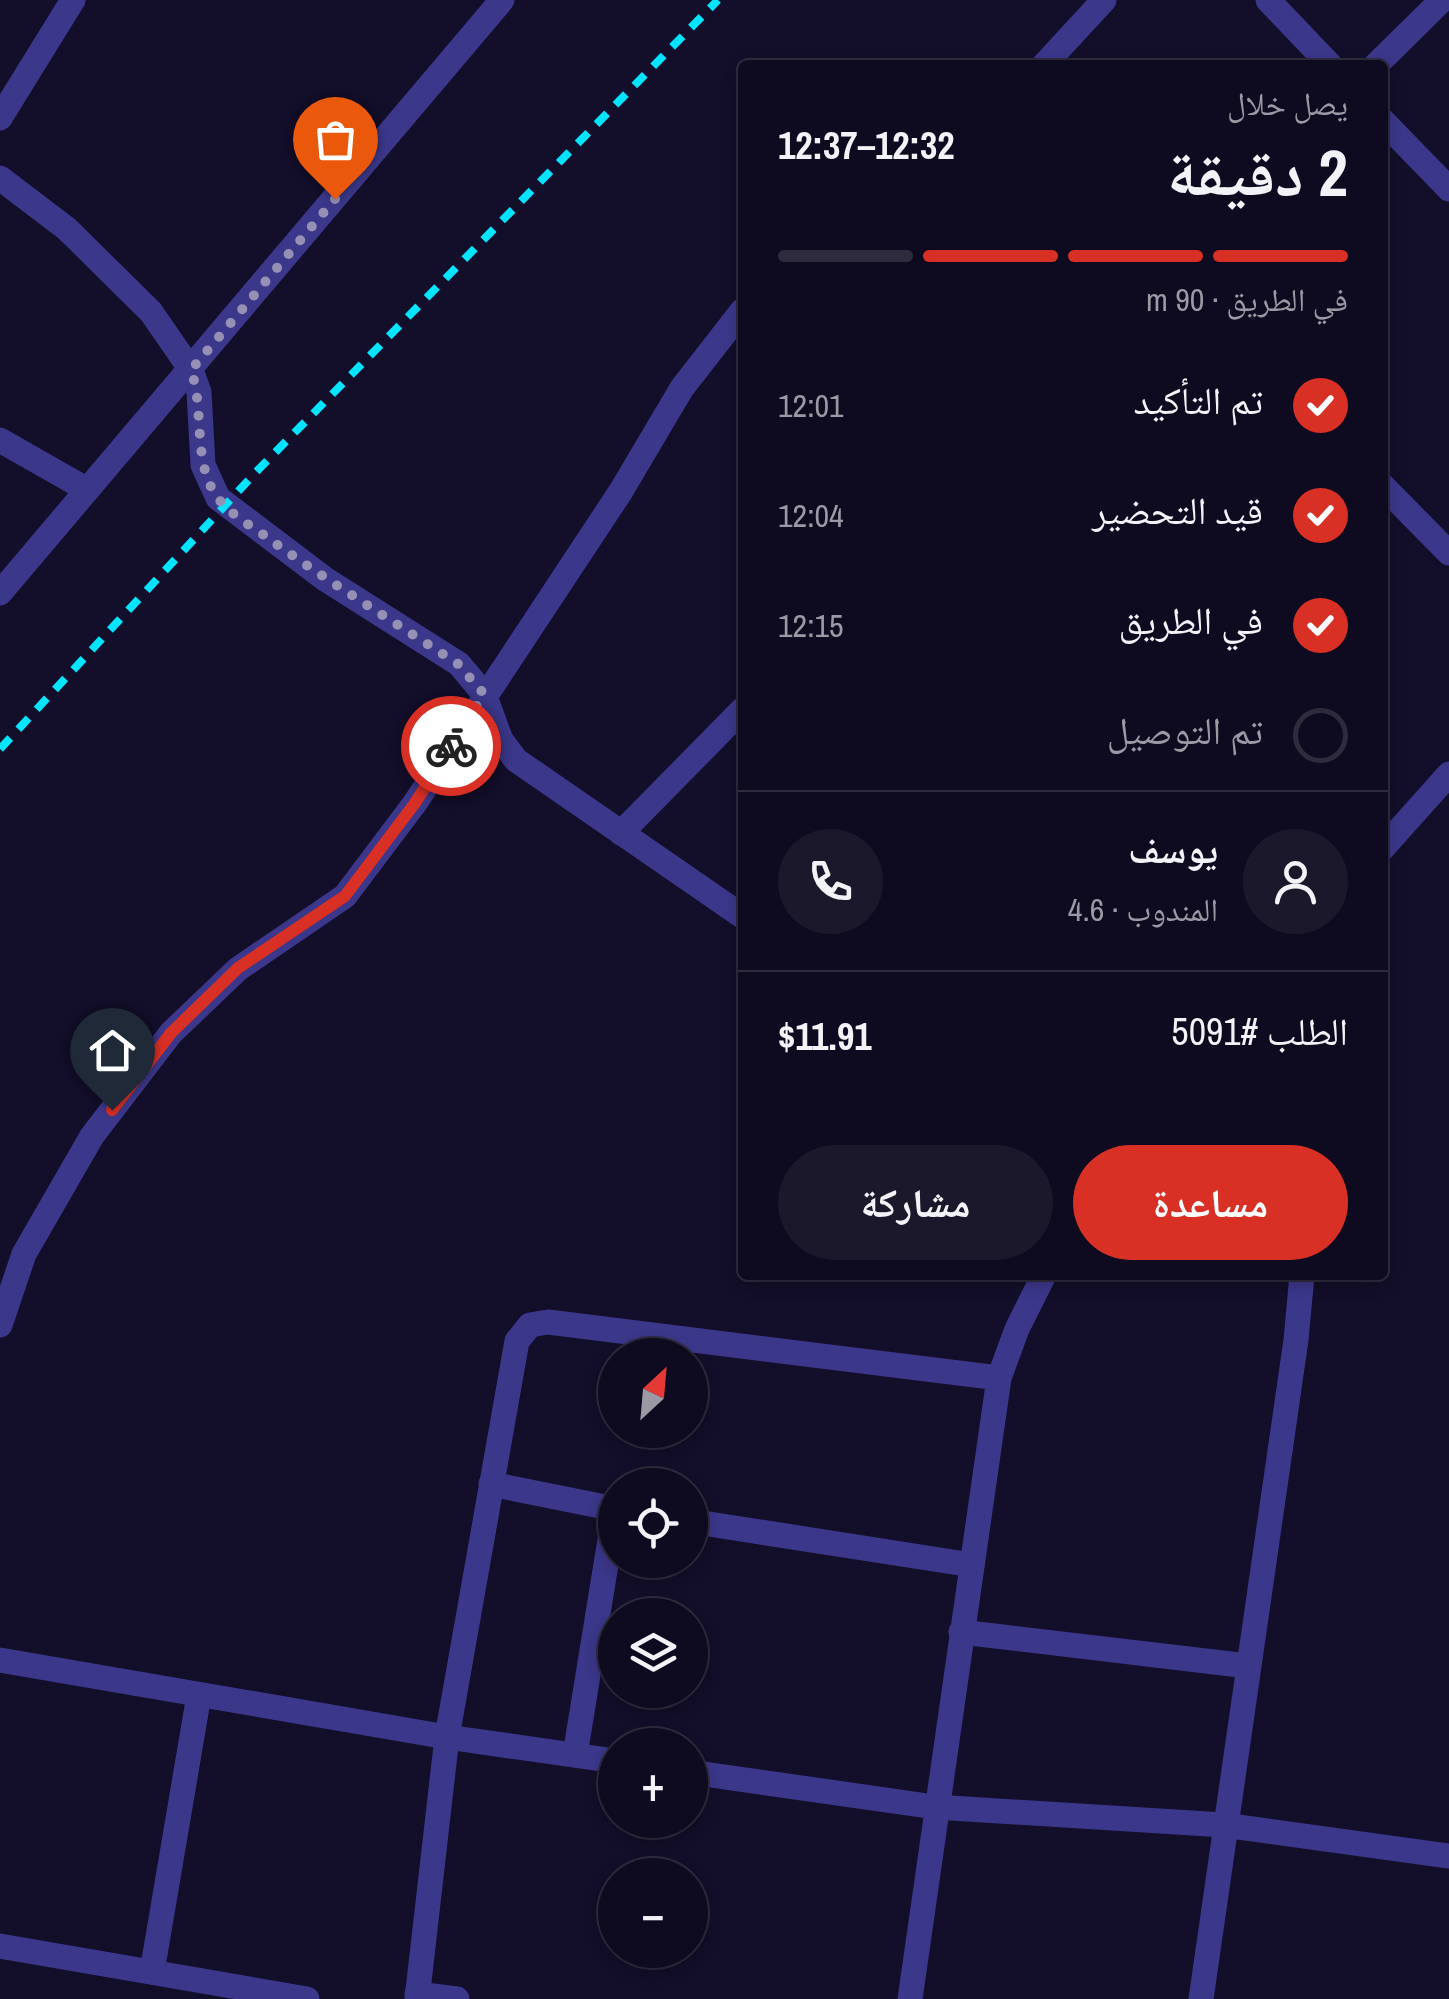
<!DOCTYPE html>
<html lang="ar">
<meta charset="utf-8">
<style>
:root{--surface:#0e0a1f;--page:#1c182c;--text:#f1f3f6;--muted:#9b9aa4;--line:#2e2b3d;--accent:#d93025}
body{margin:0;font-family:"Archivo Narrow","Noto Naskh Arabic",sans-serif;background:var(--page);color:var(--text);direction:rtl;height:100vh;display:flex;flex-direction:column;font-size:38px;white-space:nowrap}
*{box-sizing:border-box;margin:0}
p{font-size:32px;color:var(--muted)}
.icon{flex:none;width:55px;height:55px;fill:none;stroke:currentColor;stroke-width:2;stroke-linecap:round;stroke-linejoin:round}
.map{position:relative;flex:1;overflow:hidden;direction:ltr}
.side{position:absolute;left:738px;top:60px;width:650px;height:1220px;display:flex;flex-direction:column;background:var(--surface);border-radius:10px;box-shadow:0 5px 15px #0003,0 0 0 2px var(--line);direction:rtl}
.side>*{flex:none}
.needle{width:65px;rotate:26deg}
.buttons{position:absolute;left:598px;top:1338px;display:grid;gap:20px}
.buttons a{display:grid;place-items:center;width:110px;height:110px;border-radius:50%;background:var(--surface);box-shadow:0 5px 15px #0003,0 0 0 2px var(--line);font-size:50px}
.pin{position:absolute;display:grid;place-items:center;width:85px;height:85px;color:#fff;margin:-102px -42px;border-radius:50% 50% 50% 0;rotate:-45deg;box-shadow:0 0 10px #0007}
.pin .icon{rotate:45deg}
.courier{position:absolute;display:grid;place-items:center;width:100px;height:100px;margin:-50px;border:8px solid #d93025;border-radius:50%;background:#fff;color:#222;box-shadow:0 2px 12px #0007}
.headline em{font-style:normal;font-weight:800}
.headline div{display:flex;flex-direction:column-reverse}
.headline{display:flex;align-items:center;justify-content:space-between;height:170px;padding:0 40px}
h1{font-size:65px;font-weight:800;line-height:75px}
.bar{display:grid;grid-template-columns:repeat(4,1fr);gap:15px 10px;align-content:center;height:120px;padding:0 40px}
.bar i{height:12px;border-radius:8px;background:var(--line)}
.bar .selected{background:var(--accent)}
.bar p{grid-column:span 4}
.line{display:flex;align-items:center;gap:25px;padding:0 40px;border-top:2px solid var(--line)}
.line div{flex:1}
.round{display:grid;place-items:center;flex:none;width:105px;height:105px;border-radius:52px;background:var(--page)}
ol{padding:0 40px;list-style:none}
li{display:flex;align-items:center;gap:30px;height:110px}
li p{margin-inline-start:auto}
li .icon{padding:10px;border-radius:50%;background:var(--accent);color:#fff;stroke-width:4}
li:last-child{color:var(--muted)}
li i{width:55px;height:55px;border:5px solid var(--line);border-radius:50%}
.action{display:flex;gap:20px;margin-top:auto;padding:20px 40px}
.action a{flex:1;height:115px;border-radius:60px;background:var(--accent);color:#fff;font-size:40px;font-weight:800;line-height:115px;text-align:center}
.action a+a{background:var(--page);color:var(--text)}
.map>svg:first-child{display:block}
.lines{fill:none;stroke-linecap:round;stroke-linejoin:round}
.minor{stroke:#3b378a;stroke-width:25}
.rail{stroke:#02e4ff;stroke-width:8;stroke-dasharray:15 12;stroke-linecap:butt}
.done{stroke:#9590b4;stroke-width:10;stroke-dasharray:0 18}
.route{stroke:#d93025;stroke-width:12}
</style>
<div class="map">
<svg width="1449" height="1999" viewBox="0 0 1449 1999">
<rect width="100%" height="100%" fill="#130e29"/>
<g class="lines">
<g class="minor">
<path d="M 1268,0 L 1330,65"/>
<path d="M 1044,65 L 1104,0"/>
<path d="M 1376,65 L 1442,0"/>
<path d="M 0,118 L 73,0"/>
<path d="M 1382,120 L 1449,189"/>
<path d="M 0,178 L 67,229 L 151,312 L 191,370 L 199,392 L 203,465 L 218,498 L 325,579 L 459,664 L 484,694 L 501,740 L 516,760 L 742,916"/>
<path d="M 0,440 L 86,489"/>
<path d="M 1382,485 L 1449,553"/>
<path d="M 0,593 L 502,0"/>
<path d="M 621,833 L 742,710"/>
<path d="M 1382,849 L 1449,774"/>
<path d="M 0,1325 L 24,1254 L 92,1136 L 171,1033 L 238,969 L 345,896 L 415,803 L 621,491 L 682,388 L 742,311"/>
<path d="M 491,1484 L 615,1509"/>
<path d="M 690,1521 L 972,1565"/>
<path d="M 961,1632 L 1248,1666"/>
<path d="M 0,1660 L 447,1737 L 615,1761"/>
<path d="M 575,1755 L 615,1509"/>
<path d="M 690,1772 L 935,1807 L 1224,1825 L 1449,1856"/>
<path d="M 0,1946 L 307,1999"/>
<path d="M 152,1972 L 199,1695"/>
<path d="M 417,1994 L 457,1999"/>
<path d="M 417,1999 L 447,1737 L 517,1341 L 530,1325 L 548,1322 L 999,1378 L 1017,1329 L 1044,1275"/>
<path d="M 910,1999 L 999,1378"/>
<path d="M 1201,1999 L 1296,1340 L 1302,1275"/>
</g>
<path class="rail" d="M 0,749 L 256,472 L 718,0"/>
</g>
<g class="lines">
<path class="done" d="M 335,199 L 191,370 C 205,410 192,462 217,497 C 230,515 255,528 272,541 C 332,584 396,623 458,664 L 484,694 L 451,746"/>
<path class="route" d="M 112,1110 L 171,1033 L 238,968 L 345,896 L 415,803 L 451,746"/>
</g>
</svg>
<div class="buttons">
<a><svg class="needle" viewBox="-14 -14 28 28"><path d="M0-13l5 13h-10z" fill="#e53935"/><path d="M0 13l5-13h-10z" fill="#9b9aa4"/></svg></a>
<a><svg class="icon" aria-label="locate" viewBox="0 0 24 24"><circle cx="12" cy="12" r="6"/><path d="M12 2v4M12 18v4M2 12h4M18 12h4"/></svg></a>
<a><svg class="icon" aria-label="layers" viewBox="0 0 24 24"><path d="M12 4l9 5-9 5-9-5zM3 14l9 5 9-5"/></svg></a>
<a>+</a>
<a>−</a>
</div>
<div class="pin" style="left:335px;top:199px;background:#ea580c"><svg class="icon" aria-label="bag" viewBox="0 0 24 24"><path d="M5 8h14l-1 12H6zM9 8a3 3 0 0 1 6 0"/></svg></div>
<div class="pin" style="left:112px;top:1110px;background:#1f2937"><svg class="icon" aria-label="home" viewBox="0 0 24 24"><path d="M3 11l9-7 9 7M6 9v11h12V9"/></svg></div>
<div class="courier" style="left:451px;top:746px"><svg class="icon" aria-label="bike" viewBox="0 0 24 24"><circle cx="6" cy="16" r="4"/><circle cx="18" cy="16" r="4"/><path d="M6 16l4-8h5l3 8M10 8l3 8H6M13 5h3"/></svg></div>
<section class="side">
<div class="headline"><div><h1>2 دقيقة</h1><p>يصل خلال</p></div><em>12:32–12:37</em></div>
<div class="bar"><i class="selected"></i><i class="selected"></i><i class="selected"></i><i></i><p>في الطريق · 90 m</p></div>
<ol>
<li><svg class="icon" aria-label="check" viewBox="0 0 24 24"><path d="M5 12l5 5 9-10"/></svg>تم التأكيد<p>12:01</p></li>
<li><svg class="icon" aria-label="check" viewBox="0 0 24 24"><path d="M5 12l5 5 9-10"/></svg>قيد التحضير<p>12:04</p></li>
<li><svg class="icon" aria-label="check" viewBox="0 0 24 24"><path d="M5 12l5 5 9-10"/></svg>في الطريق<p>12:15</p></li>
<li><i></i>تم التوصيل</li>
</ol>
<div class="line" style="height:180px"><a class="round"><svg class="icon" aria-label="person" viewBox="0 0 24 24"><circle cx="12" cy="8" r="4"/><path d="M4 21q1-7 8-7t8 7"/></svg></a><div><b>يوسف</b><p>المندوب · 4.6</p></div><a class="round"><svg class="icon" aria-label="phone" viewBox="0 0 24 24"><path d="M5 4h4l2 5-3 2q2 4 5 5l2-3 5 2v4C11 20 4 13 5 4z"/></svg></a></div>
<div class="line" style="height:130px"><div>الطلب #5091</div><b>$11.91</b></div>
<div class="action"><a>مساعدة</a><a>مشاركة</a></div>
</section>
</div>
